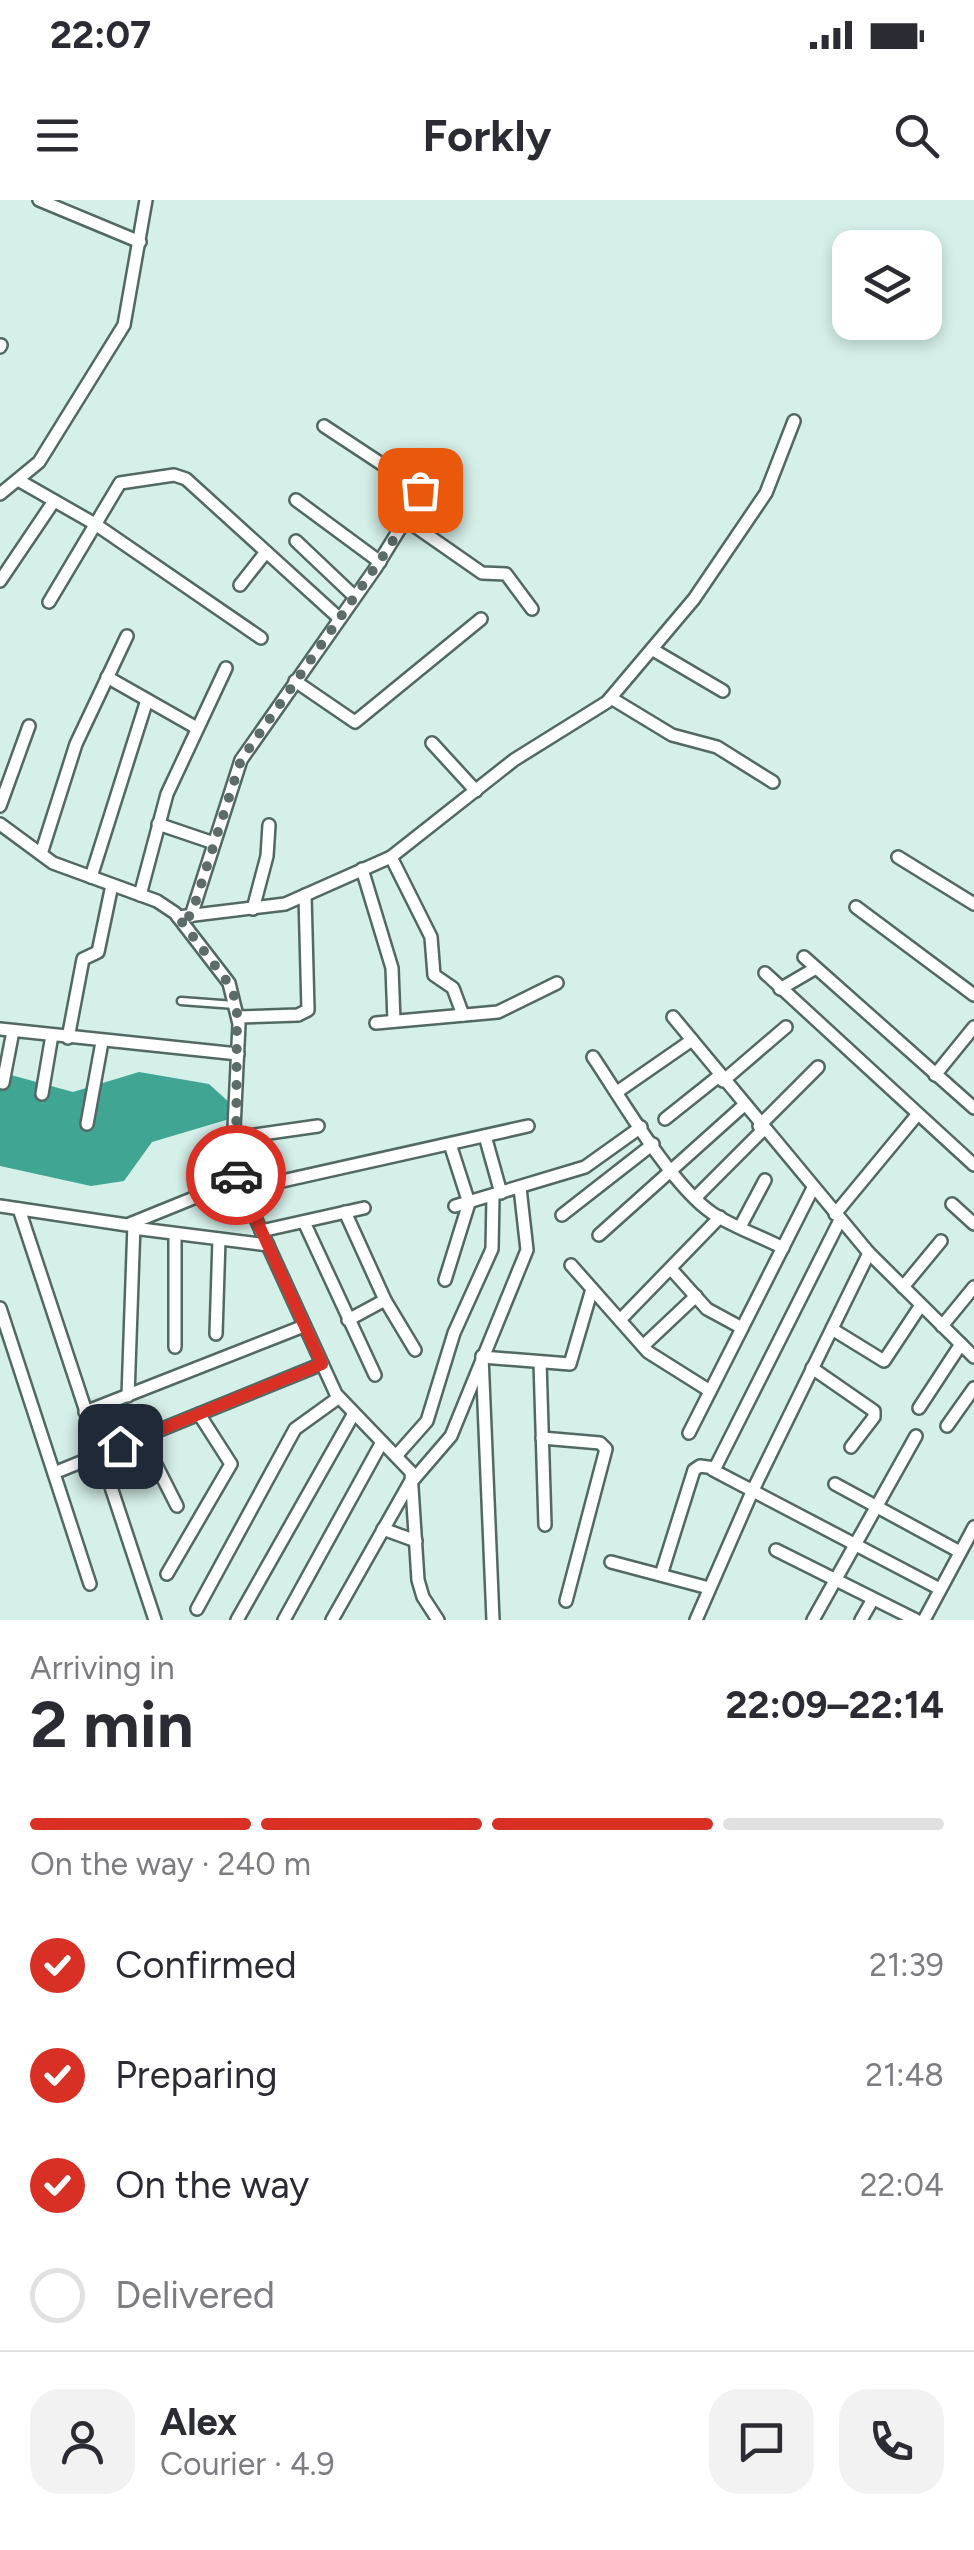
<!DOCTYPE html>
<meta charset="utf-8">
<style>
:root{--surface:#fff;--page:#f2f2f3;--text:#2b2b33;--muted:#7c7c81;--line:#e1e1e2;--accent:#d93025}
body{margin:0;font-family:Figtree,sans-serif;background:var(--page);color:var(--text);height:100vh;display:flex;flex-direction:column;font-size:38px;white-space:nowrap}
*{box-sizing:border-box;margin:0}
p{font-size:32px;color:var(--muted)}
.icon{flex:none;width:55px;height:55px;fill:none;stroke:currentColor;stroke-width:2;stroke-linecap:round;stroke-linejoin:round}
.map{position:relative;height:1420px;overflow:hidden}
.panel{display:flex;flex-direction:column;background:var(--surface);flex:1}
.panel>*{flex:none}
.buttons{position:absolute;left:832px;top:30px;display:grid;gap:20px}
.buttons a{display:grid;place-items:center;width:110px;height:110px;border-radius:20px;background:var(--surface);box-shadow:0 5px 15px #0003;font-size:50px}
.pin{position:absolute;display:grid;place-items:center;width:85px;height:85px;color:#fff;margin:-42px;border-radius:20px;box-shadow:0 5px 15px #0006}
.courier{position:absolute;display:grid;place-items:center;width:100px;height:100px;margin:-50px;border:8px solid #d93025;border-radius:50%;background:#fff;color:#222;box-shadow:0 2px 12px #0007}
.summary em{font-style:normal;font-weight:700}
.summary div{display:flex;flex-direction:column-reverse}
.summary{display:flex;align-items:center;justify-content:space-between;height:170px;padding:0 30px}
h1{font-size:65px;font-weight:700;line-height:75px}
.bar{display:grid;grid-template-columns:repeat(4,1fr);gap:15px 10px;align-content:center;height:120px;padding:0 30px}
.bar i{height:12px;border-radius:8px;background:var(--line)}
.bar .active{background:var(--accent)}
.bar p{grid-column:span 4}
.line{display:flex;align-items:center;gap:25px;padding:0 30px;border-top:2px solid var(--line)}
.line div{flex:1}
.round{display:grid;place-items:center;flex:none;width:105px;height:105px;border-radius:30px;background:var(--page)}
ol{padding:0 30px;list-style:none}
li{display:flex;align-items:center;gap:30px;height:110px}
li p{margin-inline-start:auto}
li .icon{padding:10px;border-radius:50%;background:var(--accent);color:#fff;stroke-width:4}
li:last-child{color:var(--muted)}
li i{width:55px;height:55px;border:5px solid var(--line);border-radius:50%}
.status{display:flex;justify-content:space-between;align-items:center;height:70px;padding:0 50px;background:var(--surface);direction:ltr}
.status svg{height:28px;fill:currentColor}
header{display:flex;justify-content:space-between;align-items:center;height:130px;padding:0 30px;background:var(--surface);font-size:45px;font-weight:700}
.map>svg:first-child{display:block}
.water{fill:#40a593}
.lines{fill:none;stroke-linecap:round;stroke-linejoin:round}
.lane-casing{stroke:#526963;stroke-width:11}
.street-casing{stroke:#526963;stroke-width:16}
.lane{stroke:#fff;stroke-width:6}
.street{stroke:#fff;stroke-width:11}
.done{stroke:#5c6c68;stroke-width:10;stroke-dasharray:0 18}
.route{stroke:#d93025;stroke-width:12}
</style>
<div class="status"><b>22:07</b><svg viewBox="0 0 49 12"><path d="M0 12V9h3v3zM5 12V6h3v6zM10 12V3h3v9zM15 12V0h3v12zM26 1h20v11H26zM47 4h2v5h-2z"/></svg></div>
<header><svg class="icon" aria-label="menu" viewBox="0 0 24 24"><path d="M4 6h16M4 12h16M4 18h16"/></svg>Forkly<svg class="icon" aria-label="search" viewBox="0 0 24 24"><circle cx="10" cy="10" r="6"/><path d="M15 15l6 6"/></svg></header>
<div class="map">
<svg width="974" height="1420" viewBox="0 0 974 1420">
<rect width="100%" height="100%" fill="#d5efe9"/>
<path class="water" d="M 0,872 L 73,892 L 139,872 L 209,884 L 243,915 L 152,942 L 124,981 L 91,986 L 0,966 Z"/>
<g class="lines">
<defs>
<path id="lane" d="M 181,801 L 235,805"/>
<g id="street">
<path d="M 39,0 L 140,42"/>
<path d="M 0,147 L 1,145"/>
<path d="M 18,280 L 95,324 L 261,438"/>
<path d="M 0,294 L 39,262 L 124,125 L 146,0"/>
<path d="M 296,300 L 380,362"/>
<path d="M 406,320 L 482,373 L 506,374 L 532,409"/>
<path d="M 296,341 L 354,396"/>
<path d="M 0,381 L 54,301"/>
<path d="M 240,385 L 266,352"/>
<path d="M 49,402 L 120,283 L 174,275 L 186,279 L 339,418"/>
<path d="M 655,451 L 723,491"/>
<path d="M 107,477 L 195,527"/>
<path d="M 295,481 L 355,522 L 481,419"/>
<path d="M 611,498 L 672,535 L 717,547 L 773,582"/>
<path d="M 432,543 L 476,591"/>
<path d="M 0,606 L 29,526"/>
<path d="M 0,624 L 53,663 L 157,701 L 175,713 L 229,783 L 239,824 L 233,949 L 238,980 L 336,1194 L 411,1272 L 418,1380 L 423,1397 L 438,1420"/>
<path d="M 158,624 L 214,643"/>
<path d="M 41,654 L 76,544 L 127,436"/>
<path d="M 391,657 L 431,737 L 434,775 L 453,788 L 463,815"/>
<path d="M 898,657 L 974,704"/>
<path d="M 362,669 L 392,768 L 394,821"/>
<path d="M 91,677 L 147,500"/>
<path d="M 140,695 L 167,594 L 226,468"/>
<path d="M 856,707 L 974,795"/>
<path d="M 253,709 L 267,656 L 269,625"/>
<path d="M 191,716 L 241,560 L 375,369 L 420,296 L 418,288 L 324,226"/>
<path d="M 178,717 L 285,704 L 391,657 L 514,560 L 607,502 L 694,399 L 766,293 L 794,221"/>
<path d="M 804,757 L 974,908"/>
<path d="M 765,773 L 974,965"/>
<path d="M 780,789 L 816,768"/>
<path d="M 238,817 L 298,815 L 308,810 L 305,695"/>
<path d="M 673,817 L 869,1053 L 974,1157"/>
<path d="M 376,823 L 498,812 L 557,783"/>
<path d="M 0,829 L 238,854"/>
<path d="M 68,838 L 83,759 L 98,752 L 112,685"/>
<path d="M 593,857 C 622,900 671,985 712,1013 C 733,1027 760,1036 783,1048"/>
<path d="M 935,875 L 974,827"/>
<path d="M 723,881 L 786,827"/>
<path d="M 3,883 L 13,831"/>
<path d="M 617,892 L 692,840"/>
<path d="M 42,894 L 52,835"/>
<path d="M 665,919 L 719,876"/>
<path d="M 87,924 L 102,842"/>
<path d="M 759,926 L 818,867"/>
<path d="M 485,936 L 501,993"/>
<path d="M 234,938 L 318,926"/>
<path d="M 242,990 L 528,926"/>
<path d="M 696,997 L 763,930"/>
<path d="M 952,1004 L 974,1024"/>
<path d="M 0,1006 L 127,1025 L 238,980"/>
<path d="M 455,1006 L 585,967 L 641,927"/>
<path d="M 19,1009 L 155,1420"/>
<path d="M 345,1012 L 385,1100 L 415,1150"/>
<path d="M 835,1014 L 917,915"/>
<path d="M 562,1015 L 653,944"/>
<path d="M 304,1022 L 375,1175"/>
<path d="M 740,1027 L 765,980"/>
<path d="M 133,1028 L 268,1045"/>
<path d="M 261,1031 L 364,1008"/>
<path d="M 599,1035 L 743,906"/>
<path d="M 571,1065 L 648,1152 L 710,1191"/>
<path d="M 671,1069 L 707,1109 L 742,1128"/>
<path d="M 445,1080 L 469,1003 L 450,944"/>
<path d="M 903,1087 L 941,1041"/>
<path d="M 0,1108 L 90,1384"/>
<path d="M 348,1120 L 385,1100"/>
<path d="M 620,1120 L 720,1017"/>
<path d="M 942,1126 L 974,1087"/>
<path d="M 832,1129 L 884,1161 L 921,1105"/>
<path d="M 216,1134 L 219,1039"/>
<path d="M 643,1146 L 696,1096"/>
<path d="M 175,1147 L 175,1034"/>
<path d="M 482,1156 L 493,1420"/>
<path d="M 482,1157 L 570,1164 L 592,1089"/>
<path d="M 540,1162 L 545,1325"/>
<path d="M 812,1168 L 874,1211 L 874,1217 L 851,1247"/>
<path d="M 128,1196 L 134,1024"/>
<path d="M 919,1208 L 961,1144"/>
<path d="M 85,1212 L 304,1126"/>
<path d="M 947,1226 L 974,1188"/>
<path d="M 689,1233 L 813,988"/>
<path d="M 142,1237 L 177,1306"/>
<path d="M 542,1238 L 600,1243 L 606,1249 L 566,1401"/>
<path d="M 396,1256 L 427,1221 L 454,1133 L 492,1049 L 493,996"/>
<path d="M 713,1270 L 938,1388"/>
<path d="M 54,1273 L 322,1164"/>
<path d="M 414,1279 L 451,1236 L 527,1050 L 520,988"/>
<path d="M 835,1284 L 960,1352"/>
<path d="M 383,1329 L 416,1341"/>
<path d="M 776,1350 L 916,1420"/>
<path d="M 611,1362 L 709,1388"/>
<path d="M 167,1374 L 231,1264 L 199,1214"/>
<path d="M 661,1375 L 694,1270 L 700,1266 L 715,1268 L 840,1020"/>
<path d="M 197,1409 L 295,1229 L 338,1198"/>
<path d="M 237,1420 L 353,1215"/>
<path d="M 284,1420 L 382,1242"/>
<path d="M 332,1420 L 413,1277"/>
<path d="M 696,1420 L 752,1292 L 869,1053"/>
<path d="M 813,1420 L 916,1236"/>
<path d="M 861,1420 L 873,1399"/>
<path d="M 924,1420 L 974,1327"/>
</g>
</defs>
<use href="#lane" class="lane-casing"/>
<use href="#street" class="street-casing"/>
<use href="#lane" class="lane"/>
<use href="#street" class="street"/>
</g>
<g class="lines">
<path class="done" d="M 236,975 L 237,803 L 229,784 L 178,717 L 191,716 L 241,560 L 390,346 L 420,290"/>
<path class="route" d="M 120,1246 L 322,1164 L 236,975"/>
</g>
</svg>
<div class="buttons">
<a><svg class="icon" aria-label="layers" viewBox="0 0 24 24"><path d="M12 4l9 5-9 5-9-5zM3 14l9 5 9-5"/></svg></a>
</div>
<div class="pin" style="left:420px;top:290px;background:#ea580c"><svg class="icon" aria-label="bag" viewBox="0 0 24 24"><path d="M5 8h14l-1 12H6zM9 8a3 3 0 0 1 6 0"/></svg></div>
<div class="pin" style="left:120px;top:1246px;background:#1f2937"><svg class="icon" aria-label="home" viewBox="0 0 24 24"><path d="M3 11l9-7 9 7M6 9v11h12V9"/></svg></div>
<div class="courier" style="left:236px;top:975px"><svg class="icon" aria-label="car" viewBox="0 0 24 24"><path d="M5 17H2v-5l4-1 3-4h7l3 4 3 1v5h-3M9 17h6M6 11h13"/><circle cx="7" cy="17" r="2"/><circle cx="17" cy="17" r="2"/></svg></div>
</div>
<section class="panel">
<div class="summary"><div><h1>2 min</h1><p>Arriving in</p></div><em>22:09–22:14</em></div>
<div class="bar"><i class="active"></i><i class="active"></i><i class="active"></i><i></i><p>On the way · 240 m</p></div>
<ol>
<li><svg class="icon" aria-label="check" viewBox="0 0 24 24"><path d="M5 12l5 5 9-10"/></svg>Confirmed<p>21:39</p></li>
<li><svg class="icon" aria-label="check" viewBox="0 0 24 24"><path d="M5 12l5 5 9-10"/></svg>Preparing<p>21:48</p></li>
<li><svg class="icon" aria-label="check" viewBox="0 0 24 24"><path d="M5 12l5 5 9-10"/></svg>On the way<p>22:04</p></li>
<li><i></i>Delivered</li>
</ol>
<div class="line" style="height:180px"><a class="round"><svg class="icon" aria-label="person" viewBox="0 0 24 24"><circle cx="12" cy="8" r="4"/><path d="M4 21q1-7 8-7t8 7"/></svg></a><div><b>Alex</b><p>Courier · 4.9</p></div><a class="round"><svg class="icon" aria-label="chat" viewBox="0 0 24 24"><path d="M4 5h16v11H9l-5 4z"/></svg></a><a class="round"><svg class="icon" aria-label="phone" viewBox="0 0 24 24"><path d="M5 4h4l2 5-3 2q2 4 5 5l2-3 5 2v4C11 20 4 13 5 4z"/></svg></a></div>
</section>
